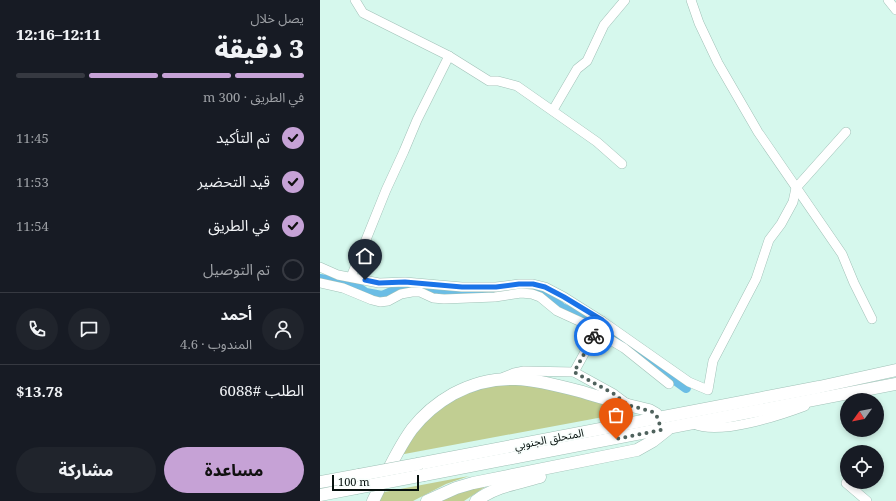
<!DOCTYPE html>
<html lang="ar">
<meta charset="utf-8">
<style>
:root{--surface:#171b24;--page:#20242c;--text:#f1f3f6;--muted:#9ea1a6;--line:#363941;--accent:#c6a2d6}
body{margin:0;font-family:"Noto Serif","Noto Sans Arabic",serif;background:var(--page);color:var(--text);direction:rtl;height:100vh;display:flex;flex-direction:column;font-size:15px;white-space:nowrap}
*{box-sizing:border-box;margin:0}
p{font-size:13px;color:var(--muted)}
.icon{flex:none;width:22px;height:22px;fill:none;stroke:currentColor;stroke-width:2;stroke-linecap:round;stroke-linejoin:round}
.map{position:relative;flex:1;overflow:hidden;direction:ltr}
.side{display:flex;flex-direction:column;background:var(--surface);width:320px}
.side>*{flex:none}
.needle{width:26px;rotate:237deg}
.tools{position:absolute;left:520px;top:393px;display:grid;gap:8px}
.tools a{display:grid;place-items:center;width:44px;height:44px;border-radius:50%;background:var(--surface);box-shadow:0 2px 6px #0003;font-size:20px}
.scale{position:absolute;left:12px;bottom:10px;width:87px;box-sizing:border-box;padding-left:4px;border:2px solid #07120f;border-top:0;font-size:11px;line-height:14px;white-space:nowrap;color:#07120f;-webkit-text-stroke:3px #f8fefc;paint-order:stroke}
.pin{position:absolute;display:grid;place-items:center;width:34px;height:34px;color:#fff;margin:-41px -17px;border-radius:50% 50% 50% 0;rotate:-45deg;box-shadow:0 0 4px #0007}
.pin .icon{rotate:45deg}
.courier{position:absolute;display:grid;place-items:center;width:40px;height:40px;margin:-20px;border:3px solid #1a73e8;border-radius:50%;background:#fff;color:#222;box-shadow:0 1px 5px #0007}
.head em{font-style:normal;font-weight:800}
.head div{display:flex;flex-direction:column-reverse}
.head{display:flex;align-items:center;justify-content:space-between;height:68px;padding:0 16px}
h1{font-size:26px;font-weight:800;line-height:30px}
.bar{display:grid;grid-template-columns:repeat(4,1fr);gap:6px 4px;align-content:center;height:48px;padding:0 16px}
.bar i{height:5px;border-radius:3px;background:var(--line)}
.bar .selected{background:var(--accent)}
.bar p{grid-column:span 4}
.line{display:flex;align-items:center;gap:10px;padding:0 16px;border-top:1px solid var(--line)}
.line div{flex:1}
.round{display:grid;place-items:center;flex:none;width:42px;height:42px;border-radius:21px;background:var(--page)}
ol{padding:0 16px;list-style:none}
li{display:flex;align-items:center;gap:12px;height:44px}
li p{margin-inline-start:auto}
li .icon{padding:4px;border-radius:50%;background:var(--accent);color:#111;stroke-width:4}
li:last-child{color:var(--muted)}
li i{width:22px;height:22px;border:2px solid var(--line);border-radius:50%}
.cta{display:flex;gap:8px;margin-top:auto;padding:8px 16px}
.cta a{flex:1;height:46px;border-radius:24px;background:var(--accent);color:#111;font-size:16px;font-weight:800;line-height:46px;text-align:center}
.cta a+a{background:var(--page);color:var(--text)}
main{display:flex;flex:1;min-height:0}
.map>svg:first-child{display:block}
.green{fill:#c1ce92}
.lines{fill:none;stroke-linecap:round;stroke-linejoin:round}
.river{stroke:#6bbde5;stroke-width:10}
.minor-casing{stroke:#a0c1b7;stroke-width:10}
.highway-casing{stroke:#a0c1b7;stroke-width:13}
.minor{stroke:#fff;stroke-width:9}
.highway{stroke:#fff;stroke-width:12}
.highway-bridge-casing{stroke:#a0c1b7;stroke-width:13;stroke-linecap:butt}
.highway-bridge{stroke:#fff;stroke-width:12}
.done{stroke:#4f625d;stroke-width:4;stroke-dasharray:0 7.2}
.route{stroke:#1a73e8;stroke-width:5}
.labels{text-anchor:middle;stroke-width:3.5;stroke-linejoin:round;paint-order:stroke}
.street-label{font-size:11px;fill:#07120f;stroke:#f8fefc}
</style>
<main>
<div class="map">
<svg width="576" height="501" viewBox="0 0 576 501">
<rect width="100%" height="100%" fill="#d6f8ed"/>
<g class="green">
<path d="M 180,384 L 213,385 L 257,395 L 310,412 L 79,455 C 84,447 89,439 95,432 C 116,405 147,391 180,384 Z"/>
<path d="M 149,476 L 126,484 L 93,501 L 55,501 L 59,493 Z"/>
<path d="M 168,485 L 144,501 L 113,501 L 133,491 Z"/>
</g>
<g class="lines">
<g class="river">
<path d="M 0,279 L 33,284 L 46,293 L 62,296 L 78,289 L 92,286 L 105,287 L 120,293 L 144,292 L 172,293"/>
<path d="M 200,289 L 216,290 L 231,299 L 242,308 L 261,316 L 293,334 L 310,345 L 323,357 L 366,388"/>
</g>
<defs>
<g id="minor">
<path d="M 35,0 L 43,13 L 129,56 L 169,81 L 178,81 L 197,86 L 277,142 L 302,164"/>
<path d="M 371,0 L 379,23 L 398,63 L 438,132 L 522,254 L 534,283 L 552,319"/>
<path d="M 568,0 L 576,10"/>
<path d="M 233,110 L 257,69 L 267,61 L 284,25 L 305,0"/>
<path d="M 0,267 L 18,275 L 59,283 L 85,282 L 142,287 L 176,287 L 199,284 L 213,284 L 225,287 L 244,297 L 282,321 L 369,382 L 388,390 L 393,361 L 436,279 L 449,240 L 461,224 L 473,202 L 476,188 L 526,132"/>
<path d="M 31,277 L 66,190 L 84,151 L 97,120 L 129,56"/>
<path d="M 0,283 L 23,288 L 52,300 L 60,302 L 68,301 L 81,294 L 92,292 L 100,292 L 113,298 L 124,299 L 175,297 L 201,293 L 212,294 L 220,297 L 237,311 L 261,322 L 276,333 L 287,338 L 304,348 L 349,384"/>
<path d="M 254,372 L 282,321"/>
<path d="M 184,377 L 194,373 L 204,371 L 254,372 L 294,394 L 306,403"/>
<path d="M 374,424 C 399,436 461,415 485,406"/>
<path d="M 526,483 L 547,501"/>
</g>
<g id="highway">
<path d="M 98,464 L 499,387 L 576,370"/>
<path d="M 104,475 L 576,384"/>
<path d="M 0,482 L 39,475"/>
<path d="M 0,495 L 36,488"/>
<path d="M 53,501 C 65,477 76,451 92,429 C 103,415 117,403 133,394 C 177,370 214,379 259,391 C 283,398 306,405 329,410 L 336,414 L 339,422"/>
<path d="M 107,501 L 136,488 L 153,483 L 317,450 L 333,441 L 347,430"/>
<path d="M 156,501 C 174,487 198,483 220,477"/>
</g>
</defs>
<use href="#minor" class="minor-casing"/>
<use href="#highway" class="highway-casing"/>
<use href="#minor" class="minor"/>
<use href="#highway" class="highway"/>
<defs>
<g id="highway-bridge">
<path d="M 39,475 L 98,464"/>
<path d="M 36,488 L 104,475"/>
</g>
</defs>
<use href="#highway-bridge" class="highway-bridge-casing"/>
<use href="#highway-bridge" class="highway-bridge"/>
</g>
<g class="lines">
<path class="done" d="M 274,336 L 254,372 L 294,394 L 308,405 L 333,412 L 338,418 L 341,430 L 296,439"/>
<path class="route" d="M 45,280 L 59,283 L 85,282 L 142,287 L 176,287 L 199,284 L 213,284 L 225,287 L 244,297 L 282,320 L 274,336"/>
</g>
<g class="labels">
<g class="street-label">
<text transform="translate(229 439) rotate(-11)" y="4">المتحلق الجنوبي</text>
</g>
</g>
</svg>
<div class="tools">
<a><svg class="needle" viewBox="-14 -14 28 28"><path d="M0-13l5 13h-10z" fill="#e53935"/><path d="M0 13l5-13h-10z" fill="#9ea1a6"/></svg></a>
<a><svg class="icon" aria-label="locate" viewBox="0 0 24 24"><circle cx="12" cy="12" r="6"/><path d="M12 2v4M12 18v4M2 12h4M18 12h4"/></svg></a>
</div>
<div class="scale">100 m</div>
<div class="pin" style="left:296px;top:439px;background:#ea580c"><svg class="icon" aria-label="bag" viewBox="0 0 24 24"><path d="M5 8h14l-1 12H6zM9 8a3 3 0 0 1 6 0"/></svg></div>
<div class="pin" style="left:45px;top:280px;background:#1f2937"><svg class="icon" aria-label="home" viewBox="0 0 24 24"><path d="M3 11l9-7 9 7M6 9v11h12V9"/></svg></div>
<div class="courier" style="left:274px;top:336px"><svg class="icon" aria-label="bike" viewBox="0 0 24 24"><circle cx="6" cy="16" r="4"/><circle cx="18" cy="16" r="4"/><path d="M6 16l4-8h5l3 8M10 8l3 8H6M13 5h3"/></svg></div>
</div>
<section class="side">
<div class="head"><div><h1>3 دقيقة</h1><p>يصل خلال</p></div><em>12:11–12:16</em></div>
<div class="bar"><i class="selected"></i><i class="selected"></i><i class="selected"></i><i></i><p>في الطريق · 300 m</p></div>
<ol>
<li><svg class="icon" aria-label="check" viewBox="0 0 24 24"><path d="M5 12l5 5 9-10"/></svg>تم التأكيد<p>11:45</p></li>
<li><svg class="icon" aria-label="check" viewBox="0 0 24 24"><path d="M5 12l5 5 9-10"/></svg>قيد التحضير<p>11:53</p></li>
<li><svg class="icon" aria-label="check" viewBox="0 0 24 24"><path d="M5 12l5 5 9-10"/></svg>في الطريق<p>11:54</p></li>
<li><i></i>تم التوصيل</li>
</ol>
<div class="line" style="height:72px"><a class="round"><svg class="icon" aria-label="person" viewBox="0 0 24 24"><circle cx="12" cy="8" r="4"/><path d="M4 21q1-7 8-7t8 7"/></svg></a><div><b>أحمد</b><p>المندوب · 4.6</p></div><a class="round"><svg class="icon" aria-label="chat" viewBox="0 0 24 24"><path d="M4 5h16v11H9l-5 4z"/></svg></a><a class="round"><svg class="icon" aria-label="phone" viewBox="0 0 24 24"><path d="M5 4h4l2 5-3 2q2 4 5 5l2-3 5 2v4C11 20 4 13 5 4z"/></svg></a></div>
<div class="line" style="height:52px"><div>الطلب #6088</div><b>$13.78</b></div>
<div class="cta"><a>مساعدة</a><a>مشاركة</a></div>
</section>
</main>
